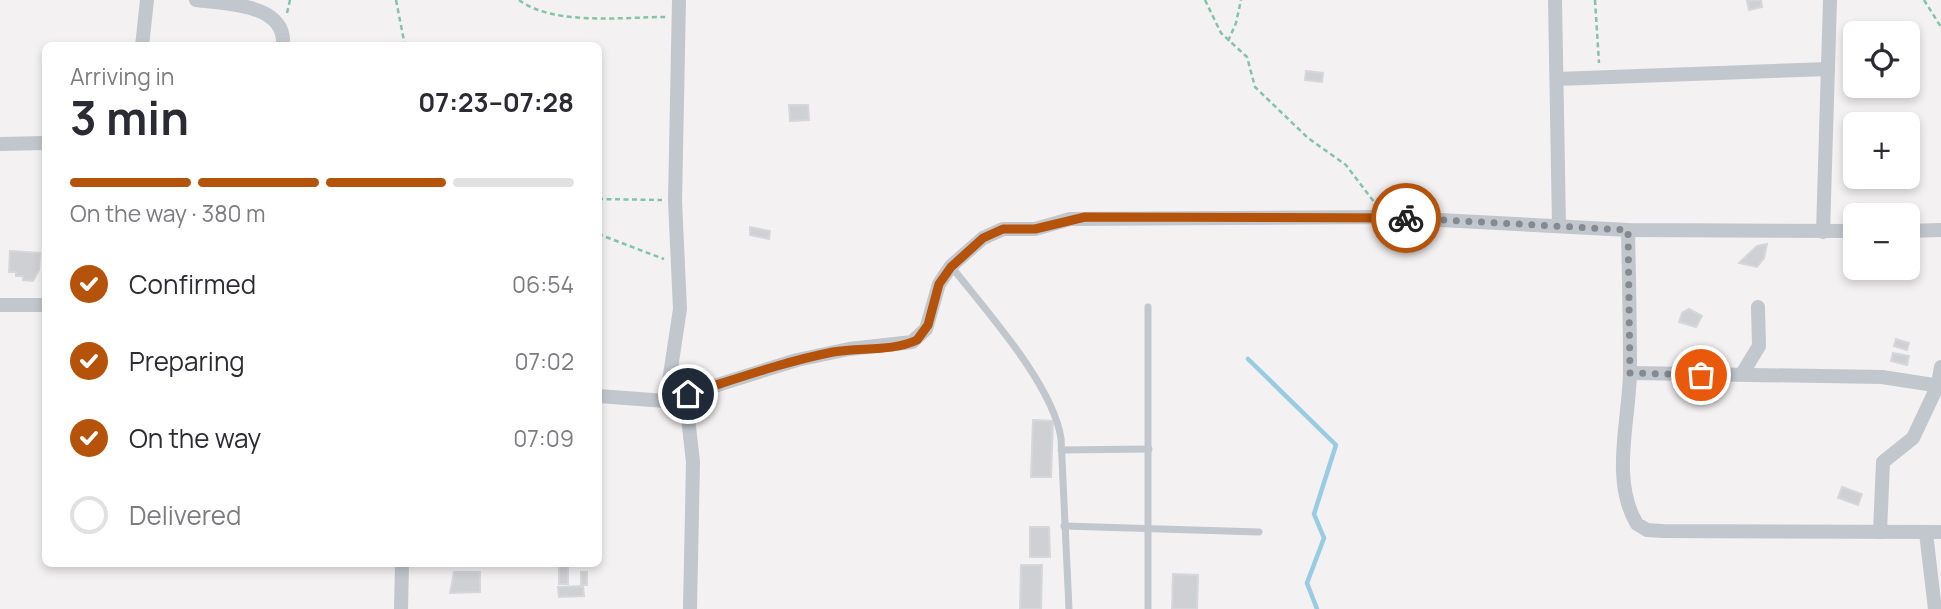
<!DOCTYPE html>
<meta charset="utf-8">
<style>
:root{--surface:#fff;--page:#f2f2f3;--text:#2b2b33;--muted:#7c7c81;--line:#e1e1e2;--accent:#b45309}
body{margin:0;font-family:Manrope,sans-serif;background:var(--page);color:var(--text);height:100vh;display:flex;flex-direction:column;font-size:26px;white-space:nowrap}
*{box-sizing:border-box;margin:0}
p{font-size:23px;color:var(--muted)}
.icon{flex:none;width:38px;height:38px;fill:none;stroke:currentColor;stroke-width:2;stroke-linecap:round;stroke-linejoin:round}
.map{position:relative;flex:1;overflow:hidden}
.drawer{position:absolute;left:42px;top:42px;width:560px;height:525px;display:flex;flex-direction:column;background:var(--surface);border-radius:10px;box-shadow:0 4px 10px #0003}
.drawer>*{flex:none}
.fabs{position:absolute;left:1843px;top:21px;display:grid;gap:14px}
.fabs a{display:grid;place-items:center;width:77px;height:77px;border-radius:10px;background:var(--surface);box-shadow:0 4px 10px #0003;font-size:35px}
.pin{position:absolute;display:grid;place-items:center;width:60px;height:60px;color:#fff;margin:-30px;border:4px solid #fff;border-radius:50%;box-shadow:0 2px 7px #0007}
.courier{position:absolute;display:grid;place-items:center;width:70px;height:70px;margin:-35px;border:5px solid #b45309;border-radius:50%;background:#fff;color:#222;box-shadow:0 2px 9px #0007}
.summary em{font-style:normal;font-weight:700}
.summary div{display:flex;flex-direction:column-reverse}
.summary{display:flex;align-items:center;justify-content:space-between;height:119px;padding:0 28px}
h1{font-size:46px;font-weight:700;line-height:52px}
.bar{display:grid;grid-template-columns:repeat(4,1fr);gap:10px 7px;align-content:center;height:84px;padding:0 28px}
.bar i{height:9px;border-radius:5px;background:var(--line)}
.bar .on{background:var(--accent)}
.bar p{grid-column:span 4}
ol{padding:0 28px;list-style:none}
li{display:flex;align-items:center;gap:21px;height:77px}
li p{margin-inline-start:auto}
li .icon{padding:7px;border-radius:50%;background:var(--accent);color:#fff;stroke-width:4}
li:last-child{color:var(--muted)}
li i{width:38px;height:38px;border:4px solid var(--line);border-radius:50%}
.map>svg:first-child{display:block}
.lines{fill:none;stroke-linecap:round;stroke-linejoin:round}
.stream{stroke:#98cce2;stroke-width:4.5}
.building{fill:#ced0d4;stroke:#d5d7db;stroke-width:2}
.path{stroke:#81c4a9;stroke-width:2.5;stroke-dasharray:5 3.5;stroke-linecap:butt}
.service{stroke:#c1c7cd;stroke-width:7}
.minor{stroke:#c1c7cd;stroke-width:14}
.done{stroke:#868a90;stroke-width:7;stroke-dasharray:0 12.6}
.route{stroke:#b45309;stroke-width:9}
</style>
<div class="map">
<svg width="1941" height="609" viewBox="0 0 1941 609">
<rect width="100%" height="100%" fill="#f3f1f1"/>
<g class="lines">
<path class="stream" d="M 1248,359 L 1336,445 L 1314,514 L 1324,538 L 1307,583 L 1317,609"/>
</g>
<g class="building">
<path d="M 1761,0 L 1762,7 L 1749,10 L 1747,1 Z"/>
<path d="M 1306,71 L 1323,73 L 1322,82 L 1305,80 Z"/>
<path d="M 789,105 L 808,105 L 809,120 L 790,121 Z"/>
<path d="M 750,227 L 770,231 L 769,239 L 750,235 Z"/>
<path d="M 1767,244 L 1764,258 L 1757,267 L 1739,263 L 1757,246 Z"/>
<path d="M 10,251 L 40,253 L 39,270 L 33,281 L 23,280 L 23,276 L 16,276 L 16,272 L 9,272 Z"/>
<path d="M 1689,309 L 1702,316 L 1696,327 L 1679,322 L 1682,313 Z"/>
<path d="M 1896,339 L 1909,343 L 1907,350 L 1894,346 Z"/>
<path d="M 1893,353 L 1909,356 L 1907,365 L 1891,361 Z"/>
<path d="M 1033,420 L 1053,421 L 1051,477 L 1031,477 Z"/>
<path d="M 1842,487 L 1862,494 L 1858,505 L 1838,498 Z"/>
<path d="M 1030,527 L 1049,527 L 1050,557 L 1030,557 Z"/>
<rect x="559" y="564" width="9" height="20"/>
<path d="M 1021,565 L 1042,565 L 1041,609 L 1020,609 Z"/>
<path d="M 454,572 L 480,572 L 480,592 L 450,593 Z"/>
<rect x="581" y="572" width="6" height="13"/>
<path d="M 1173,574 L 1198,575 L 1197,609 L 1172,609 Z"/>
<path d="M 583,586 L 584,596 L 559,597 L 558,587 Z"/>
</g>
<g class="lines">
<g class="path">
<path d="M 396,0 L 405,46"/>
<path d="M 519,0 C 554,26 624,17 666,17"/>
<path d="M 1205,0 L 1221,33 L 1247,57 L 1255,87 L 1308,138 L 1346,165 L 1374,202"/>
<path d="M 1595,0 L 1599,63"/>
<path d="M 1924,0 L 1941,27"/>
<path d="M 287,13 L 290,0"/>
<path d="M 1228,41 L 1236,23 L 1241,0"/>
<path d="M 598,199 L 662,200"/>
<path d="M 598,234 L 664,259"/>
</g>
<g class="service">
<path d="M 951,266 C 986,311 1052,383 1061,438 L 1069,609"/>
<path d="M 1061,450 L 1149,449"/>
<path d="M 1064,526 L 1259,532"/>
<path d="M 1148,609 L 1148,307"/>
</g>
<g class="minor">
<path d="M 196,0 C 225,4 287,3 283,46"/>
<path d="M 679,0 L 675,201 L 680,309 L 666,401 L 797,360 L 849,349 L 912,342 L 926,329 L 939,284 L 951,266 L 983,238 L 1003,229 L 1035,229 L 1070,219 L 1383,217 L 1628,230 L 1855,231"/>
<path d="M 1555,0 L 1559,225"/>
<path d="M 142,46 L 147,0"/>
<path d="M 1557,79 L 1828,69"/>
<path d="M 0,144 L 46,143"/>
<path d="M 1628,230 C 1629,277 1630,323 1630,370 C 1630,418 1610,480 1637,524 L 1647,530 L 1663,531 L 1941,532"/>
<path d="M 1908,231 L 1941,230"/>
<path d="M 1823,232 L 1830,0"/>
<path d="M 0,305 L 46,305"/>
<path d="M 1630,373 L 1882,377 L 1941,386"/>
<path d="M 1742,374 L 1759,346 L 1758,307"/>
<path d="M 598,396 L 666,401 L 688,418 L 693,462 L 690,609"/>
<path d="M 1880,532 L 1883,462 L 1913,438 L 1938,385 L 1941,367"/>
<path d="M 1926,533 L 1935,609"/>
<path d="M 401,609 L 402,564"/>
</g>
</g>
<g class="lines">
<path class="done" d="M 1406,218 L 1628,230 L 1630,373 L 1701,375"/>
<path class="route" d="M 688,394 C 736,379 783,362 833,352 C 860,347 892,352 917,340 L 928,325 L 939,284 L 951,267 L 983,238 L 1003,229 L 1035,229 L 1085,217 L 1406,218"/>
</g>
</svg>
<div class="fabs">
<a><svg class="icon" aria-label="locate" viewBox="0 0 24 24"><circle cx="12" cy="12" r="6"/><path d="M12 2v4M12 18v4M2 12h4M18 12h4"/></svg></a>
<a>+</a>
<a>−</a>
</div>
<div class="pin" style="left:1701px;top:375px;background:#ea580c"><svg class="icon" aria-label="bag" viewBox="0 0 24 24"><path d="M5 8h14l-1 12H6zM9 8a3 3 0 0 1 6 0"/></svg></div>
<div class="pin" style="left:688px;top:394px;background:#1f2937"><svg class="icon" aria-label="home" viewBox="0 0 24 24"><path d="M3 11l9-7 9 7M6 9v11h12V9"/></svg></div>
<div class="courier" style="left:1406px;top:218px"><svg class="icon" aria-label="bike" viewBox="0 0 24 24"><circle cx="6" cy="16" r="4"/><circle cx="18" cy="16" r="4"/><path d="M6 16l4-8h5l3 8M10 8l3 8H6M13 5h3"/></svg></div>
<section class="drawer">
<div class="summary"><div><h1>3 min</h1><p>Arriving in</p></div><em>07:23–07:28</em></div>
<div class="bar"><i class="on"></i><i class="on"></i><i class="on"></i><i></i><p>On the way · 380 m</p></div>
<ol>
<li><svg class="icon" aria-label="check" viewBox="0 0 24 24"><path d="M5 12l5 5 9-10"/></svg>Confirmed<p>06:54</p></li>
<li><svg class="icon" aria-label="check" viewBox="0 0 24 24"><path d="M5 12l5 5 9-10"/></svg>Preparing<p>07:02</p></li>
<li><svg class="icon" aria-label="check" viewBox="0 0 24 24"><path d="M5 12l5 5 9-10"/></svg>On the way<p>07:09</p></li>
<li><i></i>Delivered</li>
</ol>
</section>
</div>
